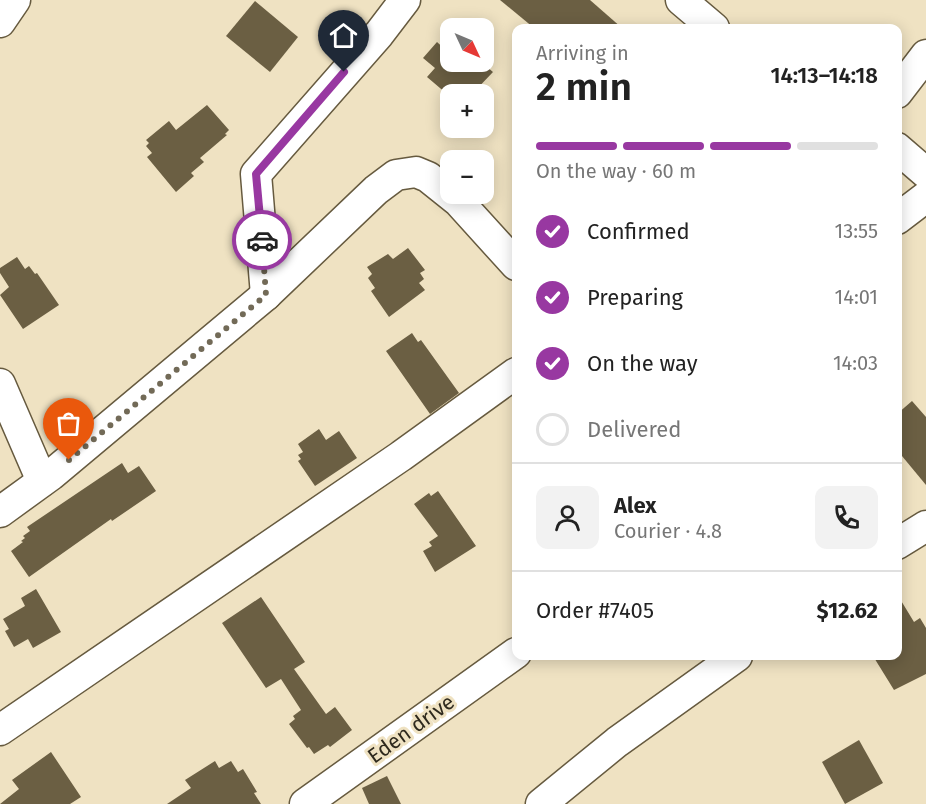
<!DOCTYPE html>
<meta charset="utf-8">
<style>
:root{--surface:#fff;--page:#f2f2f2;--text:#222;--muted:#767676;--line:#e0e0e0;--accent:#9838a1}
body{margin:0;font-family:"Fira Sans",sans-serif;background:var(--page);color:var(--text);height:100vh;display:flex;flex-direction:column;font-size:22px;white-space:nowrap}
*{box-sizing:border-box;margin:0}
p{font-size:20px;color:var(--muted)}
.icon{flex:none;width:33px;height:33px;fill:none;stroke:currentColor;stroke-width:2;stroke-linecap:round;stroke-linejoin:round}
.map{position:relative;flex:1;overflow:hidden}
.details{position:absolute;left:512px;top:24px;width:390px;height:636px;display:flex;flex-direction:column;background:var(--surface);border-radius:12px;box-shadow:0 3px 15px #0003}
.details>*{flex:none}
.needle{width:39px;rotate:134deg}
.tools{position:absolute;left:440px;top:18px;display:grid;gap:12px}
.tools a{display:grid;place-items:center;width:54px;height:54px;border-radius:12px;background:var(--surface);box-shadow:0 3px 15px #0003;font-size:30px}
.pin{position:absolute;display:grid;place-items:center;width:51px;height:51px;color:#fff;margin:-62px -26px;border-radius:50% 50% 50% 0;rotate:-45deg;box-shadow:0 0 6px #0007}
.pin .icon{rotate:45deg}
.courier{position:absolute;display:grid;place-items:center;width:60px;height:60px;margin:-30px;border:4px solid #9838a1;border-radius:50%;background:#fff;color:#222;box-shadow:0 2px 8px #0007}
.head em{font-style:normal;font-weight:600}
.head div{display:flex;flex-direction:column-reverse}
.head{display:flex;align-items:center;justify-content:space-between;height:102px;padding:0 24px}
h1{font-size:39px;font-weight:600;line-height:45px}
.bar{display:grid;grid-template-columns:repeat(4,1fr);gap:9px 6px;align-content:center;height:72px;padding:0 24px}
.bar i{height:8px;border-radius:4px;background:var(--line)}
.bar .current{background:var(--accent)}
.bar p{grid-column:span 4}
.line{display:flex;align-items:center;gap:15px;padding:0 24px;border-top:2px solid var(--line)}
.line div{flex:1}
.round{display:grid;place-items:center;flex:none;width:63px;height:63px;border-radius:12px;background:var(--page)}
ol{padding:0 24px;list-style:none}
li{display:flex;align-items:center;gap:18px;height:66px}
li p{margin-inline-start:auto}
li .icon{padding:6px;border-radius:50%;background:var(--accent);color:#fff;stroke-width:4}
li:last-child{color:var(--muted)}
li i{width:33px;height:33px;border:3px solid var(--line);border-radius:50%}
.map>svg:first-child{display:block}
.building{fill:#6b5f43}
.lines{fill:none;stroke-linecap:round;stroke-linejoin:round}
.minor-casing{stroke:#665a3f;stroke-width:33}
.minor{stroke:#fff;stroke-width:30}
.done{stroke:#726a57;stroke-width:6;stroke-dasharray:0 10.8}
.route{stroke:#9838a1;stroke-width:8}
.labels{text-anchor:middle;stroke-width:6;stroke-linejoin:round;paint-order:stroke}
.street-label{font-size:21px;fill:#2e291d;stroke:#efe2c2}
</style>
<div class="map">
<svg width="926" height="804" viewBox="0 0 926 804">
<rect width="100%" height="100%" fill="#efe2c2"/>
<g class="building">
<path d="M 500,0 L 590,0 L 622,28 L 534,28 Z"/>
<path d="M 255,1 L 298,37 L 270,72 L 226,36 Z"/>
<path d="M 437,42 L 450,54 L 450,62 L 481,62 L 493,72 L 472,94 L 447,94 L 427,77 L 435,68 L 423,58 Z"/>
<path d="M 207,105 L 229,130 L 225,134 L 227,135 L 200,158 L 204,162 L 191,173 L 194,176 L 176,192 L 147,157 L 152,153 L 146,146 L 149,143 L 146,140 L 169,121 L 176,130 Z"/>
<path d="M 408,248 L 425,270 L 420,273 L 424,279 L 419,283 L 425,290 L 389,317 L 371,291 L 375,288 L 368,278 L 372,274 L 367,267 L 388,254 L 393,259 Z"/>
<path d="M 17,257 L 25,269 L 29,266 L 35,274 L 37,273 L 59,305 L 23,329 L 0,295 L 9,287 L 0,273 L 0,268 Z"/>
<path d="M 412,333 L 418,342 L 421,340 L 459,393 L 430,414 L 386,351 Z"/>
<path d="M 912,401 L 926,417 L 926,485 L 897,450 L 897,414 Z"/>
<path d="M 319,429 L 326,440 L 339,431 L 357,458 L 315,486 L 298,461 L 301,459 L 298,455 L 303,452 L 298,444 Z"/>
<path d="M 122,463 L 128,473 L 139,466 L 156,491 L 112,521 L 111,519 L 29,577 L 11,551 L 23,542 L 21,541 L 25,538 L 23,536 L 30,531 L 27,527 Z"/>
<path d="M 438,491 L 476,546 L 435,572 L 423,551 L 432,546 L 429,542 L 438,536 L 414,504 L 429,493 L 431,496 Z"/>
<path d="M 36,589 L 61,632 L 33,648 L 28,639 L 14,647 L 5,631 L 9,629 L 3,619 L 25,606 L 21,598 Z"/>
<path d="M 897,594 L 914,622 L 920,618 L 926,628 L 926,674 L 894,690 L 873,656 L 897,656 Z"/>
<path d="M 261,597 L 305,662 L 294,669 L 326,714 L 335,707 L 352,730 L 330,747 L 328,745 L 314,754 L 309,747 L 307,748 L 289,724 L 295,719 L 293,716 L 301,710 L 281,679 L 266,688 L 222,623 Z"/>
<path d="M 859,740 L 883,783 L 845,804 L 822,762 Z"/>
<path d="M 51,752 L 81,797 L 70,804 L 0,804 L 19,789 L 12,780 Z"/>
<path d="M 215,761 L 219,768 L 231,761 L 238,772 L 243,769 L 257,792 L 254,793 L 261,804 L 167,804 L 191,788 L 185,780 Z"/>
<path d="M 387,776 L 401,804 L 369,804 L 362,788 Z"/>
</g>
<g class="lines">
<defs>
<g id="minor">
<path d="M 681,0 L 714,28"/>
<path d="M 0,22 L 15,0"/>
<path d="M 897,93 L 926,55"/>
<path d="M 897,148 L 926,173"/>
<path d="M 897,219 L 926,197"/>
<path d="M 266,295 L 256,174 L 379,34 L 405,0"/>
<path d="M 0,384 L 42,481"/>
<path d="M 0,512 L 51,475 L 266,295 L 376,190 L 396,175 L 416,172 L 428,177 L 458,201 L 516,265"/>
<path d="M 897,544 L 926,526"/>
<path d="M 0,730 L 401,456 L 516,373"/>
<path d="M 305,804 L 516,653"/>
<path d="M 541,804 L 617,742 L 737,656"/>
</g>
</defs>
<use href="#minor" class="minor-casing"/>
<use href="#minor" class="minor"/>
</g>
<g class="lines">
<path class="done" d="M 69,460 L 266,295 L 262,240"/>
<path class="route" d="M 262,240 L 256,174 L 344,72"/>
</g>
<g class="labels">
<g class="street-label">
<text transform="translate(411 729) rotate(-36)" y="7">Eden drive</text>
</g>
</g>
</svg>
<div class="tools">
<a><svg class="needle" viewBox="-14 -14 28 28"><path d="M0-13l5 13h-10z" fill="#e53935"/><path d="M0 13l5-13h-10z" fill="#767676"/></svg></a>
<a>+</a>
<a>−</a>
</div>
<div class="pin" style="left:69px;top:460px;background:#ea580c"><svg class="icon" aria-label="bag" viewBox="0 0 24 24"><path d="M5 8h14l-1 12H6zM9 8a3 3 0 0 1 6 0"/></svg></div>
<div class="pin" style="left:344px;top:72px;background:#1f2937"><svg class="icon" aria-label="home" viewBox="0 0 24 24"><path d="M3 11l9-7 9 7M6 9v11h12V9"/></svg></div>
<div class="courier" style="left:262px;top:240px"><svg class="icon" aria-label="car" viewBox="0 0 24 24"><path d="M5 17H2v-5l4-1 3-4h7l3 4 3 1v5h-3M9 17h6M6 11h13"/><circle cx="7" cy="17" r="2"/><circle cx="17" cy="17" r="2"/></svg></div>
<section class="details">
<div class="head"><div><h1>2 min</h1><p>Arriving in</p></div><em>14:13–14:18</em></div>
<div class="bar"><i class="current"></i><i class="current"></i><i class="current"></i><i></i><p>On the way · 60 m</p></div>
<ol>
<li><svg class="icon" aria-label="check" viewBox="0 0 24 24"><path d="M5 12l5 5 9-10"/></svg>Confirmed<p>13:55</p></li>
<li><svg class="icon" aria-label="check" viewBox="0 0 24 24"><path d="M5 12l5 5 9-10"/></svg>Preparing<p>14:01</p></li>
<li><svg class="icon" aria-label="check" viewBox="0 0 24 24"><path d="M5 12l5 5 9-10"/></svg>On the way<p>14:03</p></li>
<li><i></i>Delivered</li>
</ol>
<div class="line" style="height:108px"><a class="round"><svg class="icon" aria-label="person" viewBox="0 0 24 24"><circle cx="12" cy="8" r="4"/><path d="M4 21q1-7 8-7t8 7"/></svg></a><div><b>Alex</b><p>Courier · 4.8</p></div><a class="round"><svg class="icon" aria-label="phone" viewBox="0 0 24 24"><path d="M5 4h4l2 5-3 2q2 4 5 5l2-3 5 2v4C11 20 4 13 5 4z"/></svg></a></div>
<div class="line" style="height:78px"><div>Order #7405</div><b>$12.62</b></div>
</section>
</div>
